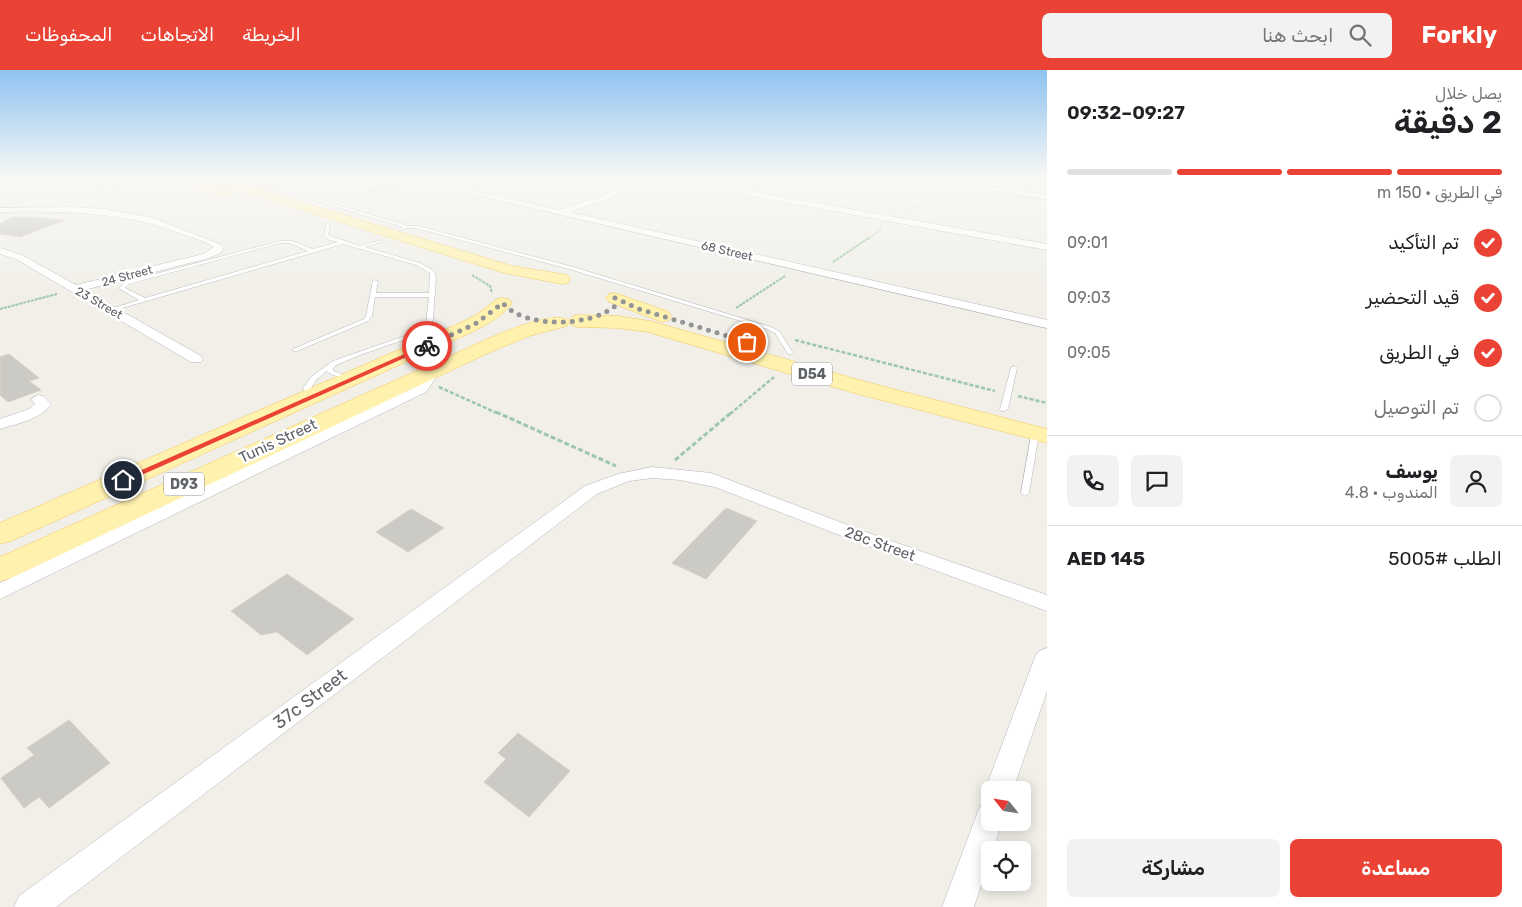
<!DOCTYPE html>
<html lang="ar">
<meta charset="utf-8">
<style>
:root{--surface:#fff;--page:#f2f2f2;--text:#202124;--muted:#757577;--line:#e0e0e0;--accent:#ea4335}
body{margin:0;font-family:Rubik,Cairo,sans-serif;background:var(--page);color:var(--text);direction:rtl;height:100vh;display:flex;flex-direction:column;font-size:19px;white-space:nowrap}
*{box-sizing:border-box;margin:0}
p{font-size:16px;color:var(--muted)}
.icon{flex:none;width:28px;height:28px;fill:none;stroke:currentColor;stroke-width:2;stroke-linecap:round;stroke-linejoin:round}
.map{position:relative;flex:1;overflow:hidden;direction:ltr}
.details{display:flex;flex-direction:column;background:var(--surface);width:475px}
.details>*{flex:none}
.needle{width:32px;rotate:300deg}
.tools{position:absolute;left:981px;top:711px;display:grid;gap:10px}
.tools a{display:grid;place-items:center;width:50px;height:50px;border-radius:8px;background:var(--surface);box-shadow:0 2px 12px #0003;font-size:25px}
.pin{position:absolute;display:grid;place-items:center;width:42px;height:42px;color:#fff;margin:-21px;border:2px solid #fff;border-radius:50%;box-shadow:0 1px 5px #0007}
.courier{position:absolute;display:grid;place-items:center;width:50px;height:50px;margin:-25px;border:4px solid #ea4335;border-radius:50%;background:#fff;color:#222;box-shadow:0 1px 6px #0007}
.overview em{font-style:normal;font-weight:600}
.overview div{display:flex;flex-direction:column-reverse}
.overview{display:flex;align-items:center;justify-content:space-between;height:85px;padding:0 20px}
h1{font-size:32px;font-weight:600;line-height:38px}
.bar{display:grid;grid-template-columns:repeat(4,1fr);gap:8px 5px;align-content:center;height:60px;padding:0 20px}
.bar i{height:6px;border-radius:4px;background:var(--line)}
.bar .on{background:var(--accent)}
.bar p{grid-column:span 4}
.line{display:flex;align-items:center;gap:12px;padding:0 20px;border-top:1px solid var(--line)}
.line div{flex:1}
.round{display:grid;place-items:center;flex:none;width:52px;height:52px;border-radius:8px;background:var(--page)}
ol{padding:0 20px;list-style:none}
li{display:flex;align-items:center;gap:15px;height:55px}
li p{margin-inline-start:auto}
li .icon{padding:5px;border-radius:50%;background:var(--accent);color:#fff;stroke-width:4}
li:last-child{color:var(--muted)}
li i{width:28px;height:28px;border:2px solid var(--line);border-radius:50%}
.button{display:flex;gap:10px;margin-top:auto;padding:10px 20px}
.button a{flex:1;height:58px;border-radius:8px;background:var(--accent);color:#fff;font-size:20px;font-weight:600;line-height:58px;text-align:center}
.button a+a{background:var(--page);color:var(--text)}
header{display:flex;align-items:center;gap:30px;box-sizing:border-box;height:70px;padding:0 25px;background:var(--accent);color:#fff}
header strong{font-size:24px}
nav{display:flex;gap:28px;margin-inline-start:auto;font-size:18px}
.search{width:350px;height:45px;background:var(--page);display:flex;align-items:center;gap:12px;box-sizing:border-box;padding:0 18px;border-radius:8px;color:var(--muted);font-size:19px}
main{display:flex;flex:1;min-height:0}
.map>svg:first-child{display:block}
.building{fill:#cccac5;stroke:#d6d1c6}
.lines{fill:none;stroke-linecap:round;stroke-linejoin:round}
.service-casing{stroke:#b5b8bc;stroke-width:1}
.minor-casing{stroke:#b5b8bc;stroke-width:1}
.primary-casing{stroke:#f2c960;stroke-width:1}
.path-far3{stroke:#9cc7a9;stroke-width:1;stroke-dasharray:2.5 1;stroke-linecap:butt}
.path-far2{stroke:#9cc7a9;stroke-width:2;stroke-dasharray:3 1;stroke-linecap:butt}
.path-far1{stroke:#9cc7a9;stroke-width:2.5;stroke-dasharray:4 2;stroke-linecap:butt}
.path{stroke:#9cc7a9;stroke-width:3;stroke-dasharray:5 2.5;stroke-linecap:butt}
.service{fill:#fff;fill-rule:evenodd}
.minor{fill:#fff;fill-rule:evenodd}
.primary{fill:#fff2af;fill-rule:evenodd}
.route{fill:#ea4335}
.done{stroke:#929495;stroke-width:5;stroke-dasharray:0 9}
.labels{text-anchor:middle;stroke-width:5;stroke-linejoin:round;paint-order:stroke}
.far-street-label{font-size:12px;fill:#5f6368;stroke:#fff}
.shield{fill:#fff;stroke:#8f9295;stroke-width:1}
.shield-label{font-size:14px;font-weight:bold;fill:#5f6368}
.street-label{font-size:15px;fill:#5f6368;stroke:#fff}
.near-street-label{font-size:18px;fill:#5f6368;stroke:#fff}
</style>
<header>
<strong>Forkly</strong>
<div class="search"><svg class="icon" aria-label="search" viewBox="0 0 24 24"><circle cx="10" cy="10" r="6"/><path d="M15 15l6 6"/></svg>ابحث هنا</div>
<nav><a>الخريطة</a><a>الاتجاهات</a><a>المحفوظات</a></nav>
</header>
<main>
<section class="details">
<div class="overview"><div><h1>2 دقيقة</h1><p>يصل خلال</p></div><em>09:27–09:32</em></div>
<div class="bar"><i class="on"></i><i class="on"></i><i class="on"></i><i></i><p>في الطريق · 150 m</p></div>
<ol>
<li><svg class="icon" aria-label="check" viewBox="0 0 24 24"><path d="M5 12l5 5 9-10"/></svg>تم التأكيد<p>09:01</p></li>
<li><svg class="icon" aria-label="check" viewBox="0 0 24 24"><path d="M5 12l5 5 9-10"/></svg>قيد التحضير<p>09:03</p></li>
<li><svg class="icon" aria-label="check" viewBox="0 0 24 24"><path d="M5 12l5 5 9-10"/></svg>في الطريق<p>09:05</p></li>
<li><i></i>تم التوصيل</li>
</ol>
<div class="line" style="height:90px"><a class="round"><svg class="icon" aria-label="person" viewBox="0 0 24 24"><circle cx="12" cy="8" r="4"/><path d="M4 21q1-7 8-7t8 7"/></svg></a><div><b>يوسف</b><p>المندوب · 4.8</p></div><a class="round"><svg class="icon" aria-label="chat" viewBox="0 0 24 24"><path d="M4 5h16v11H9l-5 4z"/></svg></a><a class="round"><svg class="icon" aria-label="phone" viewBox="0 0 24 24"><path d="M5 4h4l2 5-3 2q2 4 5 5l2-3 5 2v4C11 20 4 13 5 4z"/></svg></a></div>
<div class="line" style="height:65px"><div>الطلب #5005</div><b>AED 145</b></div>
<div class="button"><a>مساعدة</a><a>مشاركة</a></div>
</section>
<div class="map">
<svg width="1047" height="837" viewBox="0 0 1047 837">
<rect width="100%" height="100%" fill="#f1efe8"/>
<g class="building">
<path d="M 12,147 L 29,147 L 65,150 L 20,167 L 0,164 L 0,154 Z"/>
<path d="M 9,284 L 39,308 L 29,311 L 41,320 L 8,332 L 0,325 L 0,287 Z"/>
<path d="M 726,438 L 757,451 L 706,509 L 672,493 Z"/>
<path d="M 411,439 L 444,458 L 408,482 L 376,462 Z"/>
<path d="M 287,504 L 354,549 L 307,585 L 277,562 L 261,565 L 231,541 Z"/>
<path d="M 69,650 L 110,693 L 49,738 L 39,727 L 24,738 L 1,708 L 34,685 L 27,678 Z"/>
<path d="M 518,663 L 570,701 L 529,747 L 484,712 L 506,689 L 498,683 Z"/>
</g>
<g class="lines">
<defs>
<g id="service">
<path d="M 99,108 L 106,108 L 81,114 L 100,122 L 138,114 L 135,111 L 123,108 L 190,110 L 140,111 L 142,116 L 100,124 L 75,114 Z"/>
<path d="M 268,114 L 409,156 L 418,156 L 573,197 L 771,257 L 779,261 L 793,283 L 792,284 L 788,284 L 775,263 L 767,259 L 569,199 L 416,158 L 407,158 L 388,164 L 388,162 L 403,157 L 267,116 Z"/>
<path d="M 328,153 L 330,154 L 328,165 L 360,176 L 381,170 L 381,172 L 365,177 L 420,193 L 434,201 L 436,207 L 433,249 L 432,254 L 423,263 L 360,285 L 336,295 L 333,299 L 334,301 L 352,309 L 352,311 L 348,311 L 329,303 L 327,301 L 317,309 L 311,318 L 315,327 L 314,329 L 308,329 L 303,318 L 312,306 L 333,291 L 419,261 L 426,253 L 429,227 L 375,227 L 372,246 L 368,251 L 297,281 L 293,281 L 293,279 L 364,249 L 366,246 L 373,210 L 378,211 L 376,223 L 429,223 L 430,203 L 416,195 L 343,174 L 112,241 L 107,240 L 139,230 L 120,219 L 120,217 L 125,212 L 280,171 L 292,171 L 313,179 L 338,172 L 329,170 L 324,166 L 326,154 ZM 280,173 L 289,173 L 308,181 L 145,228 L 125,218 L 129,214 Z"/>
<path d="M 1014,296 L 1017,298 L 1008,339 L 1004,341 L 1001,341 L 1000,339 L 1011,298 Z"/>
<path d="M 1032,361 L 1035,361 L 1039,363 L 1029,423 L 1025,426 L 1021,423 Z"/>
</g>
<g id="minor">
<path d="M 13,108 L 22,108 L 0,120 L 0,115 Z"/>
<path d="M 403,108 L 416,108 L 559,140 L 653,108 L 676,108 L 1047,174 L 1047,180 L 662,110 L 569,142 L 1047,250 L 1047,258 Z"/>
<path d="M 912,108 L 931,108 L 1047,125 L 1047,129 Z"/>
<path d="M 71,137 L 106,139 L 153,148 L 222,175 L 224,177 L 220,183 L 209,188 L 84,220 L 201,286 L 203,289 L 201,292 L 191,292 L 16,189 L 0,184 L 0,178 L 22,185 L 76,215 L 203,184 L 214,177 C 205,171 193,168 182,164 C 123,141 63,141 0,142 L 0,138 Z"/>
<path d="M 435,295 L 442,299 L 426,322 L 0,529 L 0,513 L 416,316 L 430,296 Z"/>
<path d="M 38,325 L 43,326 L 51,334 C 41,349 17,354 0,359 L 0,349 L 29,339 L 35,334 L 31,329 Z"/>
<path d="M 652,397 L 711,403 L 874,465 L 1047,525 L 1047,541 L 860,473 L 715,417 L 680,410 L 652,408 L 629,411 L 597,424 L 56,837 L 14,837 L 19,826 L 585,416 L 618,404 Z"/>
<path d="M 1047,578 L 1047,621 L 1013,720 L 990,720 L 990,729 L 985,720 L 1035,587 L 1039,581 Z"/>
<path d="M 990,732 L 990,752 L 1002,752 L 993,780 L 990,780 L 990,788 L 974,837 L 942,837 L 980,736 Z"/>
</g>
<g id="primary">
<path d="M 176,108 L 193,108 L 230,119 L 232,122 L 226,126 L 222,125 Z"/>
<path d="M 204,108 L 222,108 L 512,196 L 562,204 L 568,205 L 570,209 L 568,213 L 562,214 L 504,203 L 206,110 Z"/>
<path d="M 615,223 L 669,242 L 671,246 L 669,250 L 662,252 L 609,232 L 606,228 L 609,224 Z"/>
<path d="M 503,228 L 509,229 L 512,233 C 503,246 486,255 472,262 L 11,471 L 0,474 L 0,453 L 458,254 L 476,245 L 497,229 Z"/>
<path d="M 576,245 L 617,246 L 650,251 L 870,313 L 1047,359 L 1047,373 L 854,323 L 648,262 L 617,258 L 576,257 L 568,253 L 567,256 L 529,266 L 486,284 L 11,508 L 0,511 L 0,487 L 472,276 C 490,268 552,239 568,250 Z"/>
</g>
</defs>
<use href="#service" class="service-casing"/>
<use href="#minor" class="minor-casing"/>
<use href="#primary" class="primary-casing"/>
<g class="path-far3">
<path d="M 347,127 L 397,115"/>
<path d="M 910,141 L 938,122"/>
<path d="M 868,169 L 882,159"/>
</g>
<g class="path-far2">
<path d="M 833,192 L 870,167"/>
<path d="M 472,205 L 490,216 L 492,223"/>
<path d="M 736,238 L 785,206"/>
<path d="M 0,239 L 57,224"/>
</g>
<g class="path-far1">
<path d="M 795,270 L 995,321"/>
<path d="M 439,317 L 499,344"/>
<path d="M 1018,326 L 1047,333"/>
<path d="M 730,344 L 774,307"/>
</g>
<g class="path">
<path d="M 496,342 L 616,396"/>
<path d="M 675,390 L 732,342"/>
</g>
<use href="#service" class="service"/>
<use href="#minor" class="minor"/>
<use href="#primary" class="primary"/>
</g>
<linearGradient id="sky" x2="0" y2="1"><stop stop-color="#8fc3f1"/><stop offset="0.48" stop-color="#f9f8f5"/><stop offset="1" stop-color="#f9f8f5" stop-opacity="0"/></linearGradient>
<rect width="1047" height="225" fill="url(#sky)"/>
<path class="route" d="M 427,274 L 429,277 L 126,412 L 119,410 Z"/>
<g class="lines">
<path class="done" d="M 427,276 L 475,254 L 503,233 C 524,259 591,257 615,236 L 615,228 L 639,239 L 747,272"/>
</g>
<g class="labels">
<g class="far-street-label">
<text transform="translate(727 181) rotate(13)" y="4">68 Street</text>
<text transform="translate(127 206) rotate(-15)" y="4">24 Street</text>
<text transform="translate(99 233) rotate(30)" y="4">23 Street</text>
</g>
<g class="shield">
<rect x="792" y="292.5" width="40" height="23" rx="4"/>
<rect x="164" y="402.5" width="40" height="23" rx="4"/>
</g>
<g class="shield-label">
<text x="812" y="309">D54</text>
<text x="184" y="419">D93</text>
</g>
<g class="street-label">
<text transform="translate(278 371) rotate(-25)" y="5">Tunis Street</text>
<text transform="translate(880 474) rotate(20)" y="5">28c Street</text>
</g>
<g class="near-street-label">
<text transform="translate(310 629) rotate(-37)" y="6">37c Street</text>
</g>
</g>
</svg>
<div class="tools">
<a><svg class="needle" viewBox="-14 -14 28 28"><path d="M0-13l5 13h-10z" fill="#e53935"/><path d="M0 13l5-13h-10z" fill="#757577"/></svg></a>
<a><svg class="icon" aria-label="locate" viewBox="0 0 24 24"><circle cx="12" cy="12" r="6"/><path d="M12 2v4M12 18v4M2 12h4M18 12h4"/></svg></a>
</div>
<div class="pin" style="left:747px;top:272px;background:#ea580c"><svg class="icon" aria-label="bag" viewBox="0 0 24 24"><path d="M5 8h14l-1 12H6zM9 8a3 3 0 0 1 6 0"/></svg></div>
<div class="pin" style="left:123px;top:410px;background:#1f2937"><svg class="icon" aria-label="home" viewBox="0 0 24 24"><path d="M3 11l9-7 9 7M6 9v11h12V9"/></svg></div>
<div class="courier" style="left:427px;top:276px"><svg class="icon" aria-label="bike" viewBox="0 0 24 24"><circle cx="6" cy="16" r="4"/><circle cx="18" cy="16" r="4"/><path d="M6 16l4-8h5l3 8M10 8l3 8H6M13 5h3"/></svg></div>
</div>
</main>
